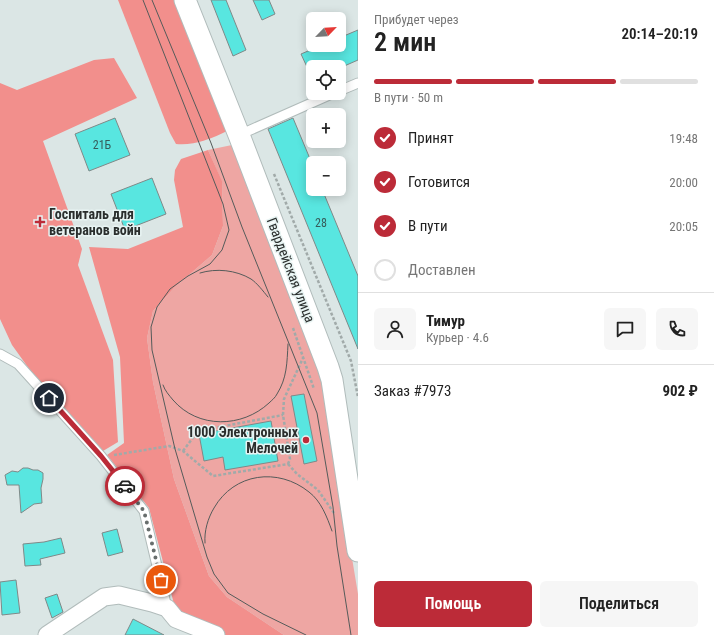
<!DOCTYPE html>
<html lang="ru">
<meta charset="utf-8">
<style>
:root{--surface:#fff;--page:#f6f6f6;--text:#222;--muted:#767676;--line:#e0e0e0;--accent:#bc2b38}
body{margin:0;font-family:"Roboto Condensed",sans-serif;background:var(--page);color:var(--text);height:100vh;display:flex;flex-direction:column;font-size:15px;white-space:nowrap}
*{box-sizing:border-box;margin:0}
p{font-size:13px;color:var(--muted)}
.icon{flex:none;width:22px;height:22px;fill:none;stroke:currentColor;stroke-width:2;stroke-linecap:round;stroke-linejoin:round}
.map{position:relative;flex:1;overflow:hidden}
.panel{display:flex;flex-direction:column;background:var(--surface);width:356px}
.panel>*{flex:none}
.needle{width:26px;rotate:65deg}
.tools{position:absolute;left:306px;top:12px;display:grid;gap:8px}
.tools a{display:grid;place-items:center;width:40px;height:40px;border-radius:6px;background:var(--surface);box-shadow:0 2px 10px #0003;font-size:20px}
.pin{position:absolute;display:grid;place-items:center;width:34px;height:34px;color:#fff;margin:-17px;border:2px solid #fff;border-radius:50%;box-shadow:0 1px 4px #0007}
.courier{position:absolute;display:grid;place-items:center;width:40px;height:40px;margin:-20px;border:3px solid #bc2b38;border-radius:50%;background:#fff;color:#222;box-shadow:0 1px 5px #0007}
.head em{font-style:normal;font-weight:600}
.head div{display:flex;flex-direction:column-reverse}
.head{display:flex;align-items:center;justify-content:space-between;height:68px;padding:0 16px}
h1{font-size:26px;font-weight:600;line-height:30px}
.bar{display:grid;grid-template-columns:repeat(4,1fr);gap:6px 4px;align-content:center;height:48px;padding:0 16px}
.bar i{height:5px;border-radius:3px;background:var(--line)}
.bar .active{background:var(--accent)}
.bar p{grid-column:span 4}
.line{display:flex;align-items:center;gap:10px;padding:0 16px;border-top:1px solid var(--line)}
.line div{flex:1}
.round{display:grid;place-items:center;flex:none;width:42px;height:42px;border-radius:6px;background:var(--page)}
ol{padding:0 16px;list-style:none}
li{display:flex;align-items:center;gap:12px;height:44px}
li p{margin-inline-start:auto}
li .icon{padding:4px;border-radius:50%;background:var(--accent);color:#fff;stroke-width:4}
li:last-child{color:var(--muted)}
li i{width:22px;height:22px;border:2px solid var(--line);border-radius:50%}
.button{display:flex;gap:8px;margin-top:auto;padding:8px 16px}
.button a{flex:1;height:46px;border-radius:6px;background:var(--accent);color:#fff;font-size:16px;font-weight:600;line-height:46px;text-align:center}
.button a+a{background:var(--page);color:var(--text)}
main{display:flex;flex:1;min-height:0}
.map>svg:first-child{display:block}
.green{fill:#eea6a3}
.forest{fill:#f28f8c}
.building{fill:#58e6e0;stroke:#7f8988}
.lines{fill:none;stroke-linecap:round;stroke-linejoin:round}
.service-casing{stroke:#b1bcbb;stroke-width:11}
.minor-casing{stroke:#b1bcbb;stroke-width:19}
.tertiary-casing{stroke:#b1bcbb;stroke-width:23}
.path{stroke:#a1aaa9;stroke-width:2.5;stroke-dasharray:3 2;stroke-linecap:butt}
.service{stroke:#fff;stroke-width:9}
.minor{stroke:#fff;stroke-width:17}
.tertiary{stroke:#fff;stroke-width:21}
.tram{stroke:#555b5a;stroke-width:1}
.done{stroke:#686e6d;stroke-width:4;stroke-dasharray:0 7.2}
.route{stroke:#bc2b38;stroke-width:5}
.poi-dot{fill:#bc2b38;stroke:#e8f4f3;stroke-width:1.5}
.labels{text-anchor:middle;stroke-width:3;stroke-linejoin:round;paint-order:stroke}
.number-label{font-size:12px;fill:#365c5a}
.poi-label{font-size:14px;font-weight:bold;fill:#2a2e2d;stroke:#e8f4f3;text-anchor:start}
.street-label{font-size:14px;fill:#2a2e2d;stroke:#e8f4f3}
</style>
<main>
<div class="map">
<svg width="358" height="635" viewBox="0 0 358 635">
<rect width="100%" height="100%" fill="#dbe6e5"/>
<path class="green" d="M 232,145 L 322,378 L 358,594 L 358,635 L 284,635 L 227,597 L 209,576 L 174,479 L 153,382 L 147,338 L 153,311 L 175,287 L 212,255 L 223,226 L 222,182 L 208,150 Z"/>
<g class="forest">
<path d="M 118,0 L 177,0 L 227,131 C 212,139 192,146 176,144 L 170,133 Z"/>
<path d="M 114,58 L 137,98 L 43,141 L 82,249 L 78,265 L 113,360 L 118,442 L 103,451 L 30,370 L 12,345 L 0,319 L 0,83 L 17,90 L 94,60 Z"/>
<path d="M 208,150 L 222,181 L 223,226 L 212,255 L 175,287 L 153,311 L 147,338 L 153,382 L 174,479 L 209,576 L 227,597 L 284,635 L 225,635 L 182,612 L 174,604 L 149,508 L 107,455 L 124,443 L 120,357 L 89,247 L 128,249 L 183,227 L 174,180 L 175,170 L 181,159 Z"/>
</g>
<g class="building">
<path d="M 211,0 L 226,0 L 246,50 L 233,56 Z"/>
<path d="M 253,0 L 269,0 L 275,14 L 262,20 Z"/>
<path d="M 358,30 L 358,60 L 342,67 L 307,67 L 301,54 L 322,45 L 339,45 L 339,38 Z"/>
<path d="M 115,118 L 130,155 L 89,171 L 75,134 Z"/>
<path d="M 293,118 L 313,166 L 313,189 L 322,189 L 358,276 L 358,349 L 268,129 Z"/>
<path d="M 152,178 L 166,214 L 125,230 L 111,194 Z"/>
<path d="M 304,394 L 317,461 L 304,464 L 291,396 Z"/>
<path d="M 271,421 L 278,461 L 225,470 L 223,457 L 204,461 L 199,434 Z"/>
<path d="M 23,468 L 28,468 L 33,470 L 38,470 L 43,473 L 43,479 L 41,488 L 42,503 L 34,504 L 21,513 L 19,485 L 7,485 L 5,475 L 12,471 L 18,472 Z"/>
<path d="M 117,529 L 123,552 L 108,556 L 102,533 Z"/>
<path d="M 61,538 L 65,553 L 40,559 L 41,565 L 25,566 L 23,544 L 44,542 Z"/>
<path d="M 16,580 L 20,613 L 2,615 L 0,582 Z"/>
<path d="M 57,594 L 63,612 L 52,618 L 45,598 Z"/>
<path d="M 133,619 L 164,635 L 125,635 Z"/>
</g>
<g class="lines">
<defs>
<g id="service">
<path d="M 339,91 L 358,83"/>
<path d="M 239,135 L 334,93"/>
<path d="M 0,354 L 18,364 L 101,456 L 144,511 L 167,608"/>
</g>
<path id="minor" d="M 47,635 L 104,597 L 119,595 L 152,603 L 167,608 L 176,619 L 216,635"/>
<path id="tertiary" d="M 185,0 L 239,135 L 328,367 L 332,380 L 358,551"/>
</defs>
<use href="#service" class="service-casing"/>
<use href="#minor" class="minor-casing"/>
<use href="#tertiary" class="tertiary-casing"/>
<g class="path">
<path d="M 274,174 L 351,361 L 358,397"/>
<path d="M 293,328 L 314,389"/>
<path d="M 183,451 L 198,431 L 283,415"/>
<path d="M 114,455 L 169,446 L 183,451 L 213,476 L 288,464"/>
<path d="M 288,464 L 290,459 L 283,415 L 284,399 L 303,358"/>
<path d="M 288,464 L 297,474 L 318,490 L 334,513"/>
</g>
<use href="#service" class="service"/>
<use href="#minor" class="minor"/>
<use href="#tertiary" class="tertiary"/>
<g class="tram">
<path d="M 143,0 L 223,204 L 229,230 L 222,250 L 210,264 L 188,276 L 170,289 L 157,307 L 151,327 L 152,350 L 175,449 L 207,557 L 214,574 L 228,593 L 263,614 L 306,635"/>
<path d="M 152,0 L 211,143 L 242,227 L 317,413 L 333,507 L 337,546 L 351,635"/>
<path d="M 200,273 C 216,268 236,270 251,279 C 257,283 263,291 268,297"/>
<path d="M 163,385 C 165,391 169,395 173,400 C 198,429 242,428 269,403 C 272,400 275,398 277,394 C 287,378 287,363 288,344"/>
<path d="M 205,543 C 204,531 208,518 214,508 C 234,473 278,467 309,492 C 321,501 327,517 332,531"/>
</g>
</g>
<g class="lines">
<path class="done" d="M 125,486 L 144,511 L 161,580"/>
<path class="route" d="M 49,398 L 101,456 L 125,486"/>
</g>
<g class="poi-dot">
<path d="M38 216h4v4h4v4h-4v4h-4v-4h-4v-4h4z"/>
<circle cx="306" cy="440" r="4"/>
</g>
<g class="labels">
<g class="number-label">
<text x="102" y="149">21Б</text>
<text x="321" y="227">28</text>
</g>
<g class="poi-label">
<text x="49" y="219">Госпиталь для<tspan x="49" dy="16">ветеранов войн</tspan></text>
<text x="298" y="437" text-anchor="end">1000 Электронных<tspan x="298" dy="16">Мелочей</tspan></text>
</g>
<g class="street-label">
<text transform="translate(291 270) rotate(69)" y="5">Гвардейская улица</text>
</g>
</g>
</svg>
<div class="tools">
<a><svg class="needle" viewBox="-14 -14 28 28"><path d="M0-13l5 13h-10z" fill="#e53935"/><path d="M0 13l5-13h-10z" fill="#767676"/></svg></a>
<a><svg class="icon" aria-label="locate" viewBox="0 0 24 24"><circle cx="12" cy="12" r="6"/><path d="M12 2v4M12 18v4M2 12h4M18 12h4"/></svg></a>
<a>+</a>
<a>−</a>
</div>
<div class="pin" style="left:161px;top:580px;background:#ea580c"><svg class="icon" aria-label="bag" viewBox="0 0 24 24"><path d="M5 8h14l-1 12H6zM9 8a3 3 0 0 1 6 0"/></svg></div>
<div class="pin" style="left:49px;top:398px;background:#1f2937"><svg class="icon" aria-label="home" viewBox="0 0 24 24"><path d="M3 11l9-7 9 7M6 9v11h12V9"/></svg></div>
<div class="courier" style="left:125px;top:486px"><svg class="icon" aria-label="car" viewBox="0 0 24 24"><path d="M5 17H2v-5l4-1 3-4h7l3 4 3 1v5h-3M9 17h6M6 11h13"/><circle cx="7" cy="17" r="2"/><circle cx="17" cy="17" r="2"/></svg></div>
</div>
<section class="panel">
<div class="head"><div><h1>2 мин</h1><p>Прибудет через</p></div><em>20:14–20:19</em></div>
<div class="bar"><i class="active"></i><i class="active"></i><i class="active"></i><i></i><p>В пути · 50 m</p></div>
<ol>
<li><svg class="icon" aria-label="check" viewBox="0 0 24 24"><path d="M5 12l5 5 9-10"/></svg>Принят<p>19:48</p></li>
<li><svg class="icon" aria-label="check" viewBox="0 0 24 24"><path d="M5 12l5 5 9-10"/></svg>Готовится<p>20:00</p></li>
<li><svg class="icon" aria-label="check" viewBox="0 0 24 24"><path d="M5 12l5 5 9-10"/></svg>В пути<p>20:05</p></li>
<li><i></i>Доставлен</li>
</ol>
<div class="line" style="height:72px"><a class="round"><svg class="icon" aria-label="person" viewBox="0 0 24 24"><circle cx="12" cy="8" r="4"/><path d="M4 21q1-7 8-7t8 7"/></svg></a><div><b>Тимур</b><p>Курьер · 4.6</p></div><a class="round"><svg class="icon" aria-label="chat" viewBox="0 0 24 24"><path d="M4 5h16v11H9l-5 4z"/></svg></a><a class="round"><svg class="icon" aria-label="phone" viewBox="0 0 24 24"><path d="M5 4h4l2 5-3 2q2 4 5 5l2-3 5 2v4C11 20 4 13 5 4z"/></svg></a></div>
<div class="line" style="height:52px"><div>Заказ #7973</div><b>902 ₽</b></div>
<div class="button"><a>Помощь</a><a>Поделиться</a></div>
</section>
</main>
